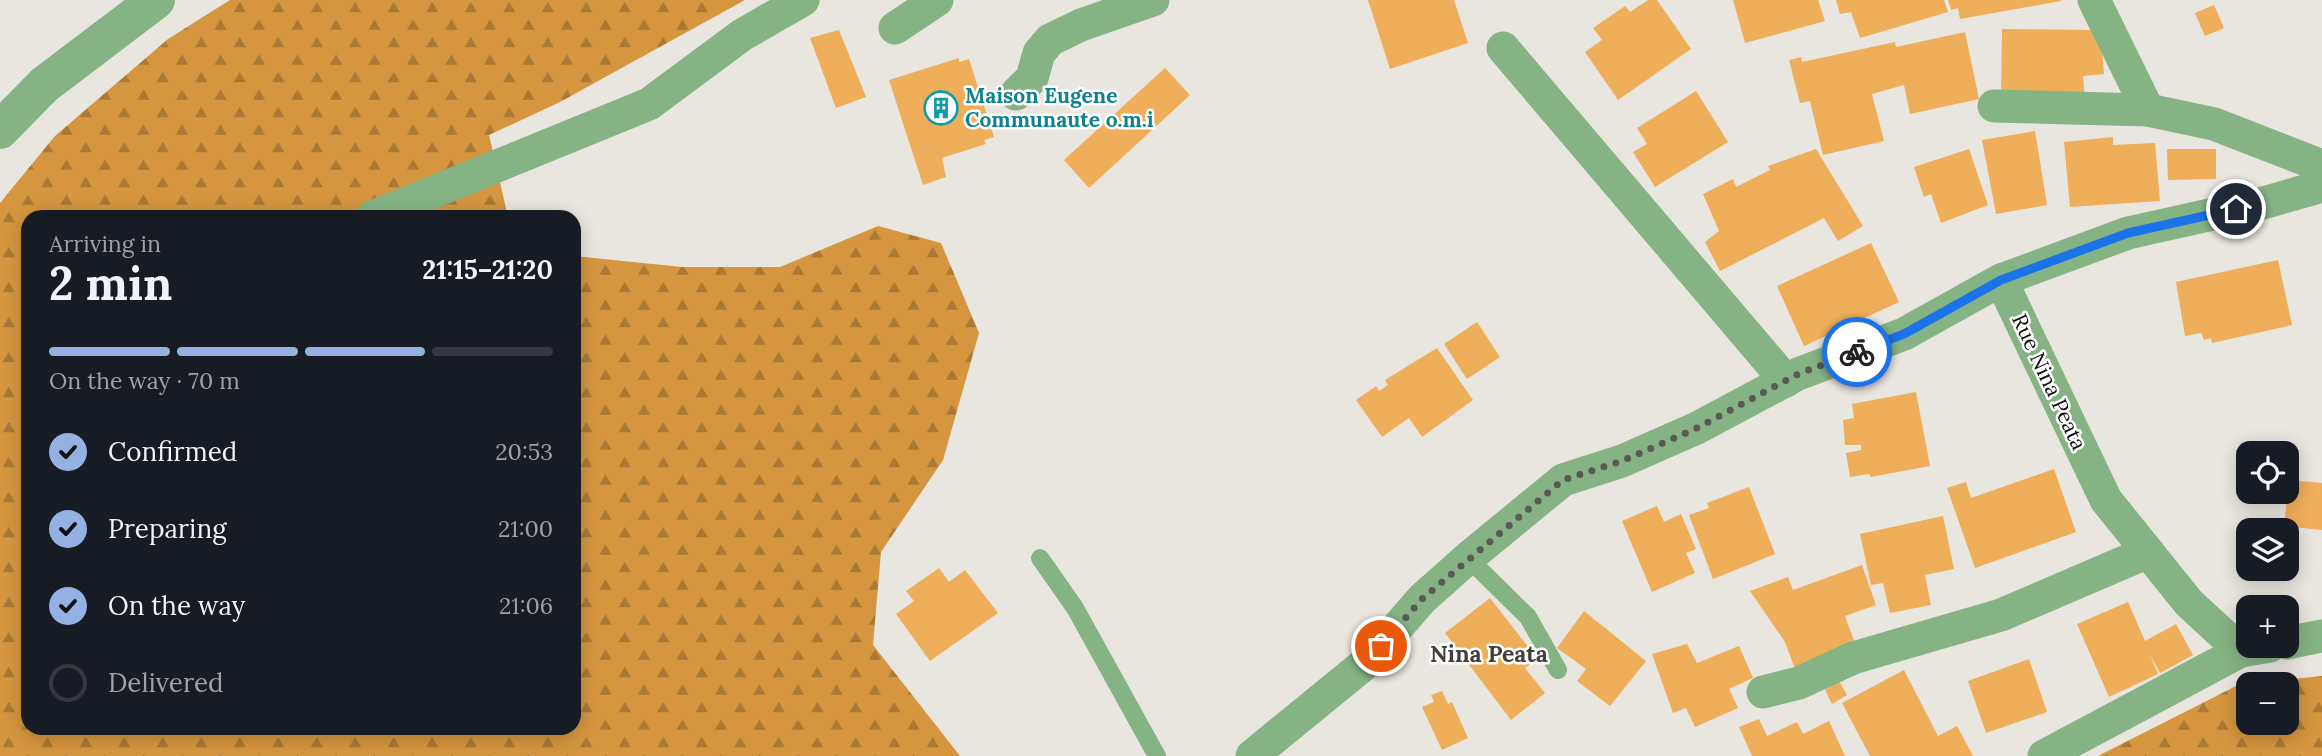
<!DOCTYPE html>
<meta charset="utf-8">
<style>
:root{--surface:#171b24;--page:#20242c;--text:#f1f3f6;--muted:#9ea1a6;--line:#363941;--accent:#95b0e3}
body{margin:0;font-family:Lora,serif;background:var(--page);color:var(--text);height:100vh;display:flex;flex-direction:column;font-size:26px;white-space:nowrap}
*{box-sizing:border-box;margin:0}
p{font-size:23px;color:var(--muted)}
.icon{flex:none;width:38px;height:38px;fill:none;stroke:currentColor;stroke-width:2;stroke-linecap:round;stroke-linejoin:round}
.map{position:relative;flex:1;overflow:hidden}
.side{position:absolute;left:21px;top:210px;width:560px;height:525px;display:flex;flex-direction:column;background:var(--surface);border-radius:21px;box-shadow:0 4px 18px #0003}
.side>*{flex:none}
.buttons{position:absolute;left:2236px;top:441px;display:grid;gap:14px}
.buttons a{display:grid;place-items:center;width:63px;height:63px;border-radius:14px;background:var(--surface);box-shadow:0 4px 18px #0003;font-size:35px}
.pin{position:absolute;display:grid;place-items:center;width:60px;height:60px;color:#fff;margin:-30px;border:4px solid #fff;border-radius:50%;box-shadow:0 2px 7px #0007}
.courier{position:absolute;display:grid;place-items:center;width:70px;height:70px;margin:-35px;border:5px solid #1a73e8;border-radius:50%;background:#fff;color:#222;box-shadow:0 2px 9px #0007}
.headline em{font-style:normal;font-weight:700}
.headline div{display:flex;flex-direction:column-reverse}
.headline{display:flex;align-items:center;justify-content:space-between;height:119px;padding:0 28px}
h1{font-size:46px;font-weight:700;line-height:52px}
.bar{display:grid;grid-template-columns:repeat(4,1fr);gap:10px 7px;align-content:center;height:84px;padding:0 28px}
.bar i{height:9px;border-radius:5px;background:var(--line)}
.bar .active{background:var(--accent)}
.bar p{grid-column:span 4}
ol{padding:0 28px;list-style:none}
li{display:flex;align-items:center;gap:21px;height:77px}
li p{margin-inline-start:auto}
li .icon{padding:7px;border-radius:50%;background:var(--accent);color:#111;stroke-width:4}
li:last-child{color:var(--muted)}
li i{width:38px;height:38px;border:4px solid var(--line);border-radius:50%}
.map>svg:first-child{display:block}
.forest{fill:url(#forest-firs);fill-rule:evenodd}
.building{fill:#efae5a}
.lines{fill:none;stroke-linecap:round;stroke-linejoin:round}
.service{stroke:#85b384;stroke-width:18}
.minor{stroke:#85b384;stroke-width:33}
.tertiary{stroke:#85b384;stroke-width:38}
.done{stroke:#5b5956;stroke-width:7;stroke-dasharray:0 12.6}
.route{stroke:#1a73e8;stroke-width:9}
.labels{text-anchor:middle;stroke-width:5;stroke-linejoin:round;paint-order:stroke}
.culture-label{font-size:21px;font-weight:bold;fill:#0d838f;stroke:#fff;text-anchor:start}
.street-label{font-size:21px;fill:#0f0e0c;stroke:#fff}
.neighbourhood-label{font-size:23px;font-weight:bold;fill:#423f3a;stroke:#fff}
</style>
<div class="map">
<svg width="2322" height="756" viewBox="0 0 2322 756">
<defs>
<pattern id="forest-firs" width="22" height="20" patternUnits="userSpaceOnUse" patternTransform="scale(1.75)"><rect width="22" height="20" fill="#d5963f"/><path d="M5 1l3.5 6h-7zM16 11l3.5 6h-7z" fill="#ab7933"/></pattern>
</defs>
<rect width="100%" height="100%" fill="#e9e5df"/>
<g class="forest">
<path d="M 230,0 L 745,0 L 560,102 L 489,135 L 508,217 L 28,217 L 28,728 L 574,728 L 574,256 L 682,267 L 780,267 L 878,226 L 941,243 L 979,333 L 943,460 L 881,552 L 873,645 L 960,756 L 0,756 L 0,203 L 55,136 L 168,39 Z"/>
<path d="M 2322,676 L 2322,756 L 2098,756 L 2238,685 ZM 2249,684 L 2287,684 L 2287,723 L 2249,723 Z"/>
</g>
<g class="building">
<path d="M 1368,0 L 1454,0 L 1468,43 L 1390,69 Z"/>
<path d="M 1648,0 L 1657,0 L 1691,49 L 1618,100 L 1585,52 L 1602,40 L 1593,28 L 1625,6 L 1630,12 Z"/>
<path d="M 1733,0 L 1818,0 L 1825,21 L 1745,43 Z"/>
<path d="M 1836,0 L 1944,0 L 1948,12 L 1860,38 L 1851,12 L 1840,14 Z"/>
<path d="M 1948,0 L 2061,0 L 2061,1 L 1960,19 L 1958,8 L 1951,10 Z"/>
<path d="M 2214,5 L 2224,28 L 2205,36 L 2195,13 Z"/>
<path d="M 2002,29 L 2095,30 L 2102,49 L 2104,74 L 2083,76 L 2085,99 L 2001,97 Z"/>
<path d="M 839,30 L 866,97 L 836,108 L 810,38 Z"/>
<path d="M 1965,32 L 1979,99 L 1910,114 L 1904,85 L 1872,94 L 1884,141 L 1823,155 L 1810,101 L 1800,103 L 1789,60 L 1801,57 L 1802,62 L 1895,42 L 1896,47 Z"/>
<path d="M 959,58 L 959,62 L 969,59 L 994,137 L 984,140 L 986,144 L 942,158 L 946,177 L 923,185 L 889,80 Z"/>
<path d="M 1165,68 L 1190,95 L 1089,188 L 1064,160 Z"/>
<path d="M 1696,91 L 1728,142 L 1655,187 L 1633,152 L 1647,144 L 1637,128 Z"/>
<path d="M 2035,131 L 2047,205 L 1996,214 L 1982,140 Z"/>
<path d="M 2113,137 L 2113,145 L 2155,143 L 2160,201 L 2070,207 L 2064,142 Z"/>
<path d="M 1816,149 L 1863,226 L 1838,241 L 1824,218 L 1720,271 L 1705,242 L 1719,231 L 1703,194 L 1733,179 L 1736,187 L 1770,170 L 1768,166 Z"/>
<path d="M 1969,149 L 1988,205 L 1941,223 L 1931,194 L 1924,197 L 1914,167 Z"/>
<path d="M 2167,149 L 2216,149 L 2216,179 L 2168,180 Z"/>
<path d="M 1871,243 L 1899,302 L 1804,346 L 1777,286 Z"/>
<path d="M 2278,260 L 2292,325 L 2212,343 L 2211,338 L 2204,340 L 2201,333 L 2185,336 L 2176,282 Z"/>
<path d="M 1477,322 L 1500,357 L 1467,379 L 1444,344 Z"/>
<path d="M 1437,348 L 1473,400 L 1422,437 L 1409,418 L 1382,437 L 1356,400 L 1376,386 L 1379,391 L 1388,385 L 1385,380 Z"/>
<path d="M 1916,392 L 1930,466 L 1871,477 L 1869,474 L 1850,477 L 1846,453 L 1861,450 L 1861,445 L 1845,445 L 1843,420 L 1854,418 L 1852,404 Z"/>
<path d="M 2054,469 L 2076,532 L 1975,568 L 1947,488 L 1966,482 L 1971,498 Z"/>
<path d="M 2289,480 L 2322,483 L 2322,530 L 2284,526 Z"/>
<path d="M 1749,487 L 1775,554 L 1713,579 L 1689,515 L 1709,508 L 1707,503 Z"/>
<path d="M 1657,506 L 1664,522 L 1681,514 L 1696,549 L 1686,553 L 1695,573 L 1652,592 L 1622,521 Z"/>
<path d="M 1943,516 L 1954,569 L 1925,575 L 1931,605 L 1890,613 L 1883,583 L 1871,585 L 1860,534 Z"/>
<path d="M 1862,565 L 1876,605 L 1845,616 L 1856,646 L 1795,669 L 1785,642 L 1750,591 L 1788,577 L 1793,590 Z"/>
<path d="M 939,568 L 949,582 L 965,570 L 998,613 L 930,661 L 896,614 L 914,601 L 906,591 Z"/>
<path d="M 1490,598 L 1537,658 L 1525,668 L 1545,693 L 1511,720 L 1445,633 Z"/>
<path d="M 2128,602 L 2145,641 L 2176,624 L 2193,655 L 2160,673 L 2150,655 L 2158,674 L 2109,697 L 2077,624 Z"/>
<path d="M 1584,611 L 1646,661 L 1610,706 L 1577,681 L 1586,669 L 1557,648 Z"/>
<path d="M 1687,644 L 1697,663 L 1739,646 L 1753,678 L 1729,689 L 1738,708 L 1695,727 L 1686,708 L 1673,713 L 1652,654 Z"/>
<path d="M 2029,659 L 2047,712 L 1986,733 L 1968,681 Z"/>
<path d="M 1904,670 L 1938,736 L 1957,726 L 1973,756 L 1870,756 L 1842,703 Z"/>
<path d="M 1839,681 L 1847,695 L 1832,704 L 1825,690 Z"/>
<path d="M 1442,691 L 1448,704 L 1452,702 L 1468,738 L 1442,750 L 1422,707 L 1434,702 L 1431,695 Z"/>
<path d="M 1759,719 L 1767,736 L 1797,722 L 1803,734 L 1829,721 L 1845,756 L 1752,756 L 1739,727 Z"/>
</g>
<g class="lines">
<g class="service">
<path d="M 1040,558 L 1075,608 L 1157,756"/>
<path d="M 1468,558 L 1528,617 L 1558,670"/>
</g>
<g class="minor">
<path d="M 2094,0 L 2148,110"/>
<path d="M 895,28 L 937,0"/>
<path d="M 1503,48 L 1786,381"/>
<path d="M 1016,94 L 1032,78 L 1039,53 L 1050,40 L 1081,25 L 1153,0"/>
<path d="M 1994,106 L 2148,110 L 2214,124 L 2322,166"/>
<path d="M 372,217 L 649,104 L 742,35 L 803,0"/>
<path d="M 2287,643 L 2322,636"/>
<path d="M 2270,646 L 2241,651 L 2189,603 L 2106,500 L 2001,280 L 2128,233 L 2263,203 L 2322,186"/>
<path d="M 1763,692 L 1799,683 L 1853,658 L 2001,615 L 2148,552"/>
<path d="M 1252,756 L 1367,662 L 1422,599 L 1468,558 L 1563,480 L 1622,461 L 1697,428 L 1798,374 L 1904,334 L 2001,280"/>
<path d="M 2044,756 L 2241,651"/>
</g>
<path class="tertiary" d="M 0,130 L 44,85 L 156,0"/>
</g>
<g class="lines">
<path class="done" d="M 1381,646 L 1422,599 L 1563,480 L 1622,461 L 1697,428 L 1798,374 L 1857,352"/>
<path class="route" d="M 1857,352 L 1904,334 L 2001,280 L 2128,233 L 2236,209"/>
</g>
<defs>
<symbol id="building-ring" viewBox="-11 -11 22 22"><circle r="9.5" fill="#fff" stroke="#0f9aa8" stroke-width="1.5"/><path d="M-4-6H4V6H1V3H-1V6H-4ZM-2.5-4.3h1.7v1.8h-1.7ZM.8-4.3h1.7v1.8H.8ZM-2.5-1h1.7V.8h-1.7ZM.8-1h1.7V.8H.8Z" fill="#0f9aa8"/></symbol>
</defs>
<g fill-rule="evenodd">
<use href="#building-ring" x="922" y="89" width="38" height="38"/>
</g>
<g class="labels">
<g class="culture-label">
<text x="965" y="103">Maison Eugene<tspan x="965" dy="24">Communaute o.m.i</tspan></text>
</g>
<g class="street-label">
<text transform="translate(2049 382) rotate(65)" y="7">Rue Nina Peata</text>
</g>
<g class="neighbourhood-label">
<text x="1489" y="662">Nina Peata</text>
</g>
</g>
</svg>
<div class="buttons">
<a><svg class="icon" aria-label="locate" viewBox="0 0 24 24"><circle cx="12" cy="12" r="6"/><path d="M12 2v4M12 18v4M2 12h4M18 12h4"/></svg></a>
<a><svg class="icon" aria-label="layers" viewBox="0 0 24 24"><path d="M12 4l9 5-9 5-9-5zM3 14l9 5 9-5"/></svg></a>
<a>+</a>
<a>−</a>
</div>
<div class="pin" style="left:1381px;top:646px;background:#ea580c"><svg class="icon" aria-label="bag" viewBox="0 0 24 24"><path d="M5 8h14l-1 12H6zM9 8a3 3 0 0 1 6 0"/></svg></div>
<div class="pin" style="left:2236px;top:209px;background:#1f2937"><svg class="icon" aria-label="home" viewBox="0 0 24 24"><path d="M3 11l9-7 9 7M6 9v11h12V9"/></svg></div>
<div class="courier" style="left:1857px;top:352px"><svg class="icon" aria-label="bike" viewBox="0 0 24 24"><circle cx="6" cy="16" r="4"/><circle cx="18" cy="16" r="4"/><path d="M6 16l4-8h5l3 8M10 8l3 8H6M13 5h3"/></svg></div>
<section class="side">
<div class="headline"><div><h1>2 min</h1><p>Arriving in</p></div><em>21:15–21:20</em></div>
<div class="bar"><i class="active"></i><i class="active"></i><i class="active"></i><i></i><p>On the way · 70 m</p></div>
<ol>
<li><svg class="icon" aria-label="check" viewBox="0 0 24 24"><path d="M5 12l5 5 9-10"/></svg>Confirmed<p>20:53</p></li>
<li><svg class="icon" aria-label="check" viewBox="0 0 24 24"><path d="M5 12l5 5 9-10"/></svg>Preparing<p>21:00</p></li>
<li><svg class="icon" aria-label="check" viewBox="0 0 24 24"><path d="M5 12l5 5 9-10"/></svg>On the way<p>21:06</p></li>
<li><i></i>Delivered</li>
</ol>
</section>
</div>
